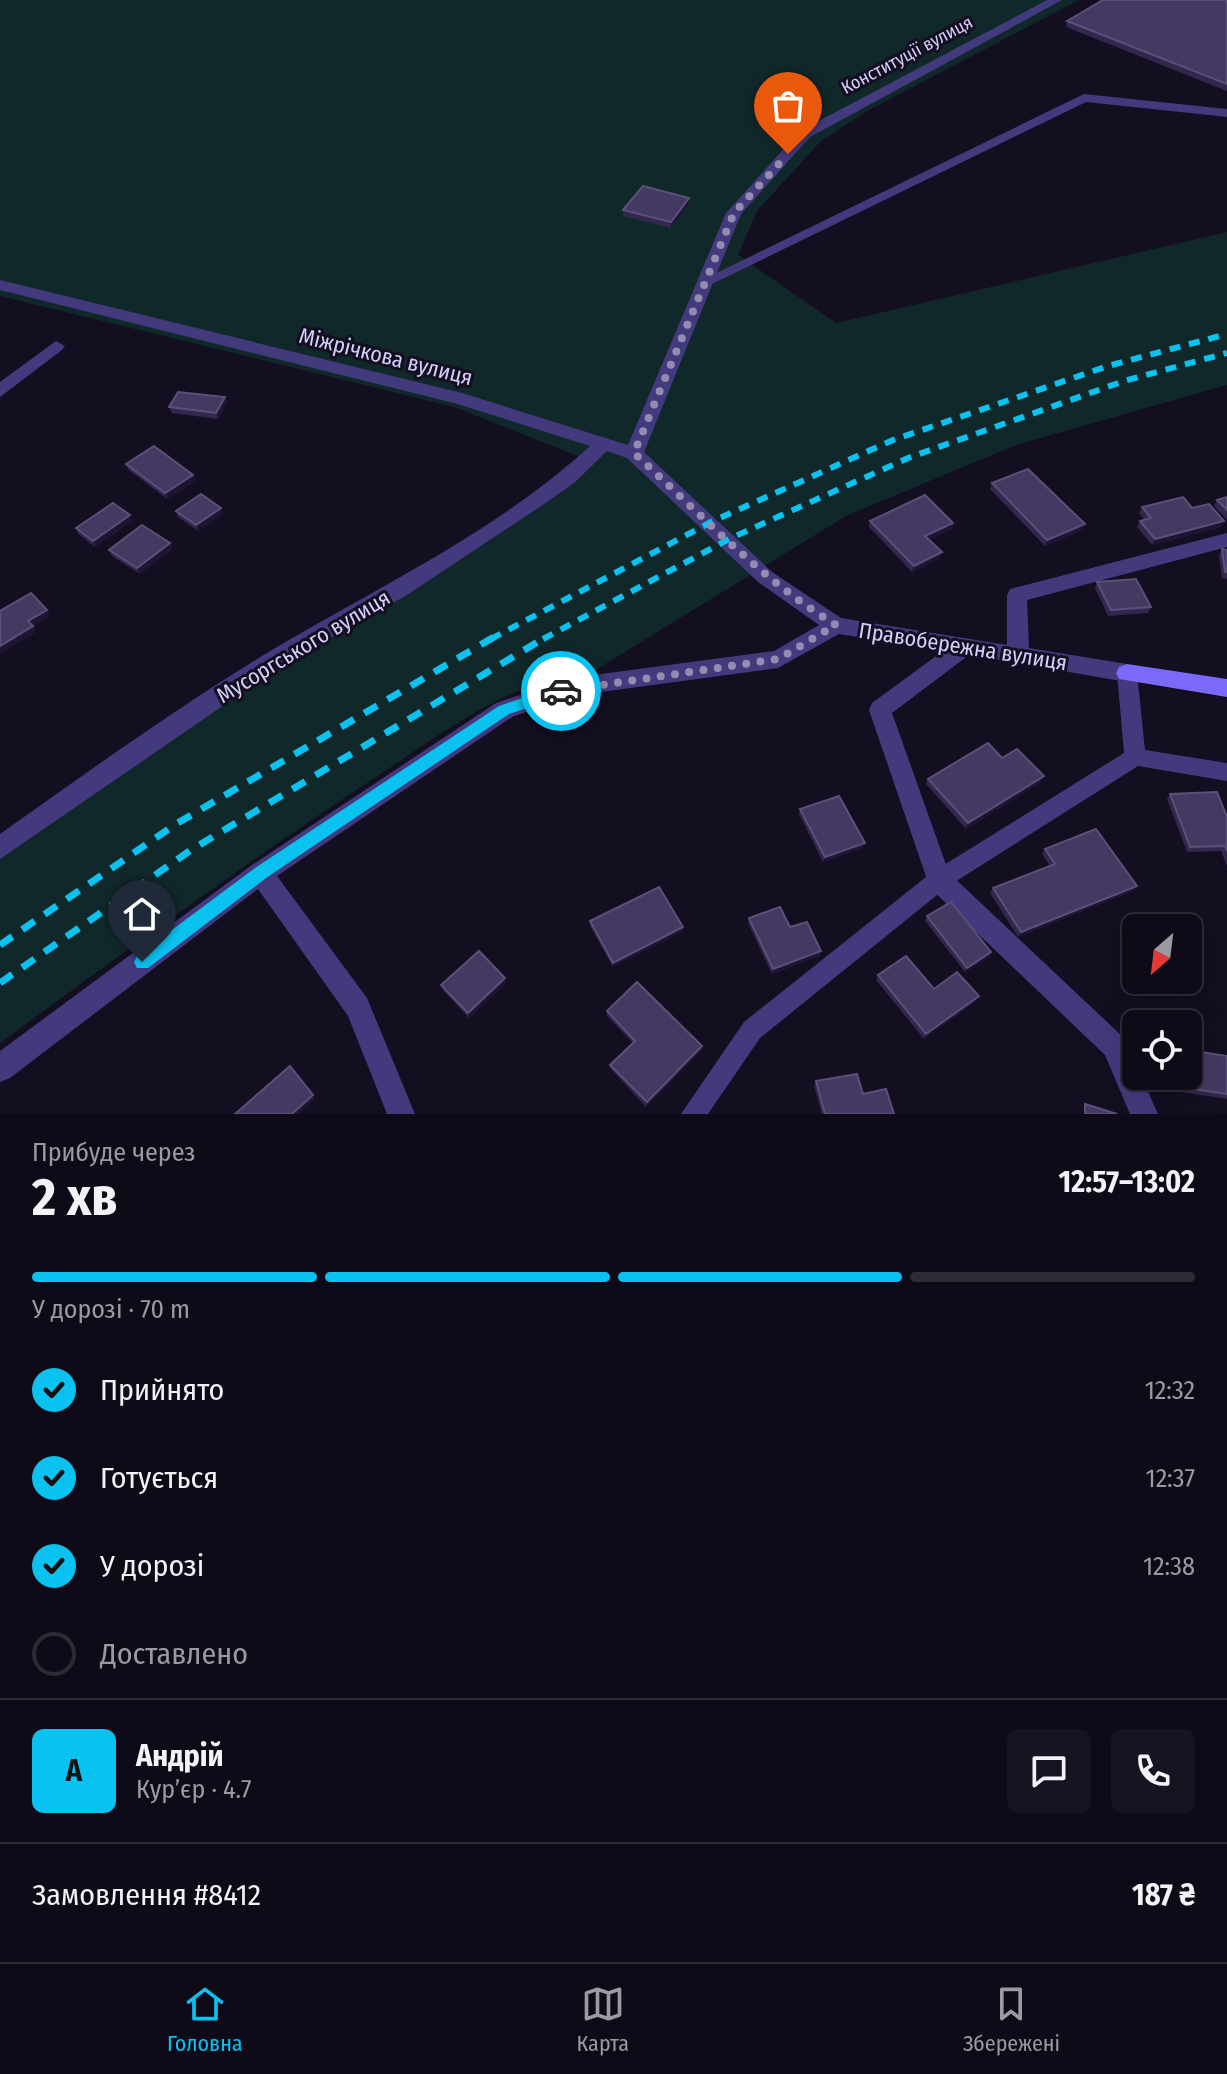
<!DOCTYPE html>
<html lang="uk">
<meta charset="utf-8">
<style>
:root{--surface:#0e0a18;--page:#171321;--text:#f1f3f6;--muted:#9b9aa2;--line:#2e2b37;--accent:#09c2ef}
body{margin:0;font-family:"Fira Sans Condensed",sans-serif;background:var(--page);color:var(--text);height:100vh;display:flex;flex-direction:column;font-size:30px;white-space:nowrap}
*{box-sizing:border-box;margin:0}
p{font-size:26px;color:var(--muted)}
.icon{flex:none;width:44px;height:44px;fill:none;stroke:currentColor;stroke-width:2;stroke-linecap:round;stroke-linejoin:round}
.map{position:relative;height:1114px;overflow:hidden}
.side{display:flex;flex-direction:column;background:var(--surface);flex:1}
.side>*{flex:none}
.needle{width:52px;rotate:208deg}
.buttons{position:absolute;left:1122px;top:914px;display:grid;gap:16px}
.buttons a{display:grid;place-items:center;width:80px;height:80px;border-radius:12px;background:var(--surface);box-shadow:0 8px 32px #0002,0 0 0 2px var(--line);font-size:40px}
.pin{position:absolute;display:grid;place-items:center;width:68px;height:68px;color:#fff;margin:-82px -34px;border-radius:50% 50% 50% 0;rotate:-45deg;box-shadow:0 0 8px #0007}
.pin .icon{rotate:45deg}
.courier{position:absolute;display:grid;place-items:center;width:80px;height:80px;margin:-40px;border:6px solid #09c2ef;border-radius:50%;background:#fff;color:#222;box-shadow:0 2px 10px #0007}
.summary em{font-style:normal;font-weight:700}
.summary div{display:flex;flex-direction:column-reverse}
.summary{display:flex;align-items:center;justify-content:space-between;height:136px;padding:0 32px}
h1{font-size:52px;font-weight:700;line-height:60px}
.bar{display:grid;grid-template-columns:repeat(4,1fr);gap:12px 8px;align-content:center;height:96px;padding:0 32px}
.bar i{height:10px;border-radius:6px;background:var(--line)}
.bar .on{background:var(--accent)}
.bar p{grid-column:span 4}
.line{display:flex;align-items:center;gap:20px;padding:0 32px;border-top:2px solid var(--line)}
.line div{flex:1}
.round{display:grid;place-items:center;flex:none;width:84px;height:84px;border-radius:12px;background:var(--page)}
ol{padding:0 32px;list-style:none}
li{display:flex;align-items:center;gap:24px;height:88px}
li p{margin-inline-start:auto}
li .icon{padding:8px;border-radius:50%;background:var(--accent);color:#111;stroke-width:4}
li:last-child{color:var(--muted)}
li i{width:44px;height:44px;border:4px solid var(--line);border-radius:50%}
.dock{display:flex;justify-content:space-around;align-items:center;height:112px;border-top:2px solid var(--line);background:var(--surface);font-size:22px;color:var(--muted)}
.dock a{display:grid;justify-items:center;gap:4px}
.dock .on{color:var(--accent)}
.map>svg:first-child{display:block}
.green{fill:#11282a}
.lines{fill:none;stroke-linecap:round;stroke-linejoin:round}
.lane{fill:#433a7d;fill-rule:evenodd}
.street{fill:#433a7d;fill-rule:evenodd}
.secondary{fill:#7b69f9;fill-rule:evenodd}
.rail-far1{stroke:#09c2ef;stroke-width:6;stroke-dasharray:11 9;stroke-linecap:butt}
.rail{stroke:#09c2ef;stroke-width:7;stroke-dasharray:15 12;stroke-linecap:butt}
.wall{fill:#32274d}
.shaded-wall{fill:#1e1533}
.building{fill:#443960;stroke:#5b5079;stroke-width:2}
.route{fill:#09c2ef}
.done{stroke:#938bb0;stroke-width:8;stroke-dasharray:0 14.4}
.labels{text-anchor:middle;stroke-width:6;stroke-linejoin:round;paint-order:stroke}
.far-street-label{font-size:18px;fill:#d8cefd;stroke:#130e20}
.street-label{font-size:22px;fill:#d8cefd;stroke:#130e20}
</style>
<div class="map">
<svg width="1227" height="1114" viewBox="0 0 1227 1114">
<rect width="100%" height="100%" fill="#130e20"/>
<path class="green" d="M 0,0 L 1079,0 L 869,110 L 821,141 L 757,211 L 738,255 L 836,323 L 1227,232 L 1227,385 L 1016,445 L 846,516 L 589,674 C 515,675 433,740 373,779 C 245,863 123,953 0,1043 L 0,850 L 590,461 L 454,407 L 0,296 Z"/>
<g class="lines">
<g class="lane">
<path d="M 1084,94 L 1227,109 L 1227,117 L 1086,102 L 710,285 L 705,286 L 698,282 Z"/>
<path d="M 1127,665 L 1134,667 L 1137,673 L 1145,750 L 1227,763 L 1227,781 L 1138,766 L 947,887 L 760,1038 L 708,1114 L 681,1114 L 744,1022 L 931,873 L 1124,753 L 1117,673 L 1120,667 Z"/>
</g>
<g class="street">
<path d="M 1047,0 L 1062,0 L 810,137 L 741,214 L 644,452 L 772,572 L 841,618 L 1007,645 L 1007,595 L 1010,589 L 1227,533 L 1227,547 L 1027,600 L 1029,648 L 1127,664 L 1135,667 L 1138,673 L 1135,679 L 1127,682 L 969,655 L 892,713 L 949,873 L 1123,1037 L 1136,1064 L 1136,1076 L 1141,1076 L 1158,1114 L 1130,1114 L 1105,1055 L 930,888 L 869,710 L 872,703 L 943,651 L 839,634 L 778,668 L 571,696 L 512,717 L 277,876 L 367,998 L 415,1114 L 387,1114 L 348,1016 L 258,889 L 10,1078 L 0,1082 L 0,1051 L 252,865 L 496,703 L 571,678 L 774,651 L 819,625 L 758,582 L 627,458 L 607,451 L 574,483 L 544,504 L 407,595 L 278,668 L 0,859 L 0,834 C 86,773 172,711 262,656 C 373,589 494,534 590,446 L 458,404 L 0,290 L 0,280 L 462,393 L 628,445 L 726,213 L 800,131 Z"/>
<path d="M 56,341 L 65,346 L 62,350 L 0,397 L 0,382 Z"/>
</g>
<path class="secondary" d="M 1127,664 L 1227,679 L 1227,697 L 1119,679 L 1116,673 L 1119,667 Z"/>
<g class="rail-far1">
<path d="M 491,639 L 711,522 L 893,440 L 1108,366 L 1227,334"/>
<path d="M 543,639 L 729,539 L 908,458 L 1124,381 L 1227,353"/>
</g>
<g class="rail">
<path d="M 0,945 L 176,824 L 494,637"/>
<path d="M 0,983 L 191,850 L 546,637"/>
</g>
</g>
<g class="wall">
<path d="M 1227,0 L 1227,91 L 1066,27 L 1067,21 Z"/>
<path d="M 689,204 L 671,228 L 623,216 L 623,210 Z"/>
<path d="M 225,397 L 227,403 L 218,419 L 172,413 L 169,407 Z"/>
<path d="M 126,464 L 193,475 L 195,481 L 167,499 L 129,470 Z"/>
<path d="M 992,483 L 1085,524 L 1082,530 L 1045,546 L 990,489 Z"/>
<path d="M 1227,497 L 1227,520 L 1214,506 L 1217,500 Z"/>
<path d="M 1142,507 L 1192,508 L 1224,521 L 1221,527 L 1152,545 L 1137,527 L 1140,521 L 1144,519 L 1139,513 Z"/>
<path d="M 221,508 L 223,514 L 198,531 L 178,517 L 176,511 Z"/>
<path d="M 132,521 L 95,547 L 78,534 L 76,528 Z"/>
<path d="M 870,521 L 953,523 L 952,529 L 929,539 L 940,558 L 912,572 L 869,527 Z"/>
<path d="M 170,543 L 172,549 L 140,574 L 112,556 L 109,550 Z"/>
<path d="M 1222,549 L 1227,550 L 1227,579 L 1222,578 L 1219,555 Z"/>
<path d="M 1097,582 L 1151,607 L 1148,613 L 1108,616 L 1095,588 Z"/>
<path d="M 928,779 L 1041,782 L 966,829 L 926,784 Z"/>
<path d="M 1170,794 L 1227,817 L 1227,866 L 1221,851 L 1187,852 L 1167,799 Z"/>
<path d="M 800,809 L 865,843 L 863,848 L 823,862 L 799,814 Z"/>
<path d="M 1045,849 L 1137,886 L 1133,891 L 1018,937 L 990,893 L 993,888 L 1050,866 L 1042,854 Z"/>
<path d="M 927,916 L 991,952 L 989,957 L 965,972 L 925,921 Z"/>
<path d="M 749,918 L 790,927 L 821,951 L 820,956 L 772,974 L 748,923 Z"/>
<path d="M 590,921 L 683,927 L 683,931 L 613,967 L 590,926 Z"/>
<path d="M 878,975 L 934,989 L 976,1001 L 924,1039 L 876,980 Z"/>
<path d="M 506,983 L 469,1018 L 443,990 L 441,985 Z"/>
<path d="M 607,1011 L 702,1046 L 701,1050 L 646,1107 L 611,1069 L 610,1065 L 633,1043 L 607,1016 Z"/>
<path d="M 1227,1056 L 1227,1099 L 1169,1090 L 1167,1076 L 1188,1076 Z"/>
<path d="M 816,1081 L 863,1094 L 894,1114 L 822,1114 L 814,1086 Z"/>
</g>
<g class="shaded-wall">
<path d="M 689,198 L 689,204 L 671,228 L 671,222 Z"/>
<path d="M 225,397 L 227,403 L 218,419 L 216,413 Z"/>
<path d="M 193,475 L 195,481 L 167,499 L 165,493 Z"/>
<path d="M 221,508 L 223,514 L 198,531 L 196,525 Z"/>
<path d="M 130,515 L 132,521 L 95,547 L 93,541 Z"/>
<path d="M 1224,521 L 1221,527 L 1152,545 L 1155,539 Z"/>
<path d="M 953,523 L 952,529 L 924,542 L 925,536 Z"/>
<path d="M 1085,524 L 1082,530 L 1045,546 L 1047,540 Z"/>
<path d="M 170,543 L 172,549 L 140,574 L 137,568 Z"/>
<path d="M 942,552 L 940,558 L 912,572 L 914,566 Z"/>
<path d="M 47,610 L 50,616 L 33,626 L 36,632 L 0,654 L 0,646 L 28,621 Z"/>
<path d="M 1044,776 L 1041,782 L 966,829 L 968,823 Z"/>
<path d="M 865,843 L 863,848 L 823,862 L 825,857 Z"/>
<path d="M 1137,886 L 1133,891 L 1018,937 L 1021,932 Z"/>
<path d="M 683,927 L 683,931 L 613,967 L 613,963 Z"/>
<path d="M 821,951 L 820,956 L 772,974 L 773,969 Z"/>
<path d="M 991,952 L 989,957 L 965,972 L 967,968 Z"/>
<path d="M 505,978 L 506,983 L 469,1018 L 468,1013 Z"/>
<path d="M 979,996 L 976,1001 L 924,1039 L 926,1034 Z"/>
<path d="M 702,1046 L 701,1050 L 646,1107 L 647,1102 Z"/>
<path d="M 313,1095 L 315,1099 L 299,1114 L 292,1114 Z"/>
</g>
<g class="building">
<path d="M 1103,0 L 1227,0 L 1227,84 L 1067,21 Z"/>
<path d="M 643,186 L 689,198 L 671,222 L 623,210 Z"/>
<path d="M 178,392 L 225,397 L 216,413 L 169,407 Z"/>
<path d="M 154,446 L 193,475 L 165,493 L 126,464 Z"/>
<path d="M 1028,469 L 1085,524 L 1047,540 L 992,483 Z"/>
<path d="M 201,494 L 221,508 L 196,525 L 176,511 Z"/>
<path d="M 925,495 L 953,523 L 925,536 L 942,552 L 914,566 L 870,521 Z"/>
<path d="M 1183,497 L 1192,508 L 1209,504 L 1224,521 L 1155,539 L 1140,521 L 1151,518 L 1142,507 Z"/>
<path d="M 1227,497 L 1227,510 L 1217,500 Z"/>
<path d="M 113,503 L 130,515 L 93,541 L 76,528 Z"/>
<path d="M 142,525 L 170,543 L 137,568 L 109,550 Z"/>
<path d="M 1222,549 L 1227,550 L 1227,572 L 1225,572 Z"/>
<path d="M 1136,579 L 1151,607 L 1111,610 L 1097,582 Z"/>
<path d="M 31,593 L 47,610 L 28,621 L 33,626 L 0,646 L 0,611 Z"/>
<path d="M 988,743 L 1002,758 L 1017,749 L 1044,776 L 968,823 L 928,779 Z"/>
<path d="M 1217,792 L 1227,817 L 1227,851 L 1225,846 L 1190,847 L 1170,794 Z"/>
<path d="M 839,796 L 865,843 L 825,857 L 800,809 Z"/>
<path d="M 1096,829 L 1137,886 L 1021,932 L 993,888 L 1055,864 L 1045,849 Z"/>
<path d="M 659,887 L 683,927 L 613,963 L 590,921 Z"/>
<path d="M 951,902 L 991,952 L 967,968 L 927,916 Z"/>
<path d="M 780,907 L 790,927 L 807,922 L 821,951 L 773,969 L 749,918 Z"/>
<path d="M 479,951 L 505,978 L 468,1013 L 441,985 Z"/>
<path d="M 906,956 L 934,989 L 957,972 L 979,996 L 926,1034 L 878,975 Z"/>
<path d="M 637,982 L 702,1046 L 647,1102 L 610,1065 L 635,1041 L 607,1011 Z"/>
<path d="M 1188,1050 L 1227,1056 L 1227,1094 L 1173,1086 L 1172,1076 L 1188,1076 Z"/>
<path d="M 290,1066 L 313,1095 L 292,1114 L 235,1114 Z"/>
<path d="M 857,1074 L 863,1094 L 886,1089 L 894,1114 L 825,1114 L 816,1081 Z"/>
<path d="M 1085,1104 L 1117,1114 L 1085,1114 Z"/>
</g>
<path class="route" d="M 561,685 L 566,687 L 566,695 L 509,714 L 266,878 L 148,968 L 137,968 L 134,962 L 137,956 L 255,868 L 499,706 Z"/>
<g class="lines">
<path class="done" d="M 561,691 L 778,659 L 836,625 C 760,579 700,513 634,453 L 734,213 L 788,154"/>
</g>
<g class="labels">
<g class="far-street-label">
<text transform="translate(907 55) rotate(-28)" y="6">Конституції вулиця</text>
</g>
<g class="street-label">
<text transform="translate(386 356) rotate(14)" y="8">Міжрічкова вулиця</text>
<text transform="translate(303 646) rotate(-31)" y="8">Мусоргського вулиця</text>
<text transform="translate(963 646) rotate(9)" y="8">Правобережна вулиця</text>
</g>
</g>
</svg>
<div class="buttons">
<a><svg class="needle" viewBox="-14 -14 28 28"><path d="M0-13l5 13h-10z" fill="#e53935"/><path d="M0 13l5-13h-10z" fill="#9b9aa2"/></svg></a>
<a><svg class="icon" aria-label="locate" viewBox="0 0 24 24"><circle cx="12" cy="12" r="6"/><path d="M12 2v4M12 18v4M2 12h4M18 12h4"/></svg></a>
</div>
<div class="pin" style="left:788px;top:154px;background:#ea580c"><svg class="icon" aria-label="bag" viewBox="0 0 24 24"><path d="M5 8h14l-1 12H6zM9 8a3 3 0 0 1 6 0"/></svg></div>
<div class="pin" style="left:142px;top:962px;background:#1f2937"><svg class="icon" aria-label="home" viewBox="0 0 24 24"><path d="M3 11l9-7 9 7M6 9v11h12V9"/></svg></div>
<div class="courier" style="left:561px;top:691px"><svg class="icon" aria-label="car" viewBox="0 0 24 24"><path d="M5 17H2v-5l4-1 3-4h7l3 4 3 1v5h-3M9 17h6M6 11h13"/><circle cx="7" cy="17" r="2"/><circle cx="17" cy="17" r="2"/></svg></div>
</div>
<section class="side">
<div class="summary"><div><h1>2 хв</h1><p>Прибуде через</p></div><em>12:57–13:02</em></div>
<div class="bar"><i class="on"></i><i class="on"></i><i class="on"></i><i></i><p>У дорозі · 70 m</p></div>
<ol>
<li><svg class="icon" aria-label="check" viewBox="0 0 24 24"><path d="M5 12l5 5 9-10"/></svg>Прийнято<p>12:32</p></li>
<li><svg class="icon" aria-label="check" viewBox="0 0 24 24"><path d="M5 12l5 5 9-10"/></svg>Готується<p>12:37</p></li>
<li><svg class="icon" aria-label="check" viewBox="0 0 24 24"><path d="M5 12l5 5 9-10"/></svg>У дорозі<p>12:38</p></li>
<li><i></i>Доставлено</li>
</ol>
<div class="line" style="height:144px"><b class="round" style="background:var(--accent);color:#111">А</b><div><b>Андрій</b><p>Кур’єр · 4.7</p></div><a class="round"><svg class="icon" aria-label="chat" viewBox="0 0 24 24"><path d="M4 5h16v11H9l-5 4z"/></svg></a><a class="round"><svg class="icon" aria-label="phone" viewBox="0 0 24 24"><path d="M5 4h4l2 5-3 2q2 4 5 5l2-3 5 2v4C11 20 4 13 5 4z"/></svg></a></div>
<div class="line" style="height:104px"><div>Замовлення #8412</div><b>187 ₴</b></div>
</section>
<nav class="dock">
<a class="on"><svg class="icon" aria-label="home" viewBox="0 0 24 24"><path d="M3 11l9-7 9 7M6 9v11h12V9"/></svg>Головна</a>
<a><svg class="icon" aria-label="map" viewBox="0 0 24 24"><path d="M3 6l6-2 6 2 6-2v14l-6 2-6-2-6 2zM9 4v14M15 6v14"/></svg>Карта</a>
<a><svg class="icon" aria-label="saved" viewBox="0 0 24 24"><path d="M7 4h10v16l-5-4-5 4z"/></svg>Збережені</a>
</nav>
